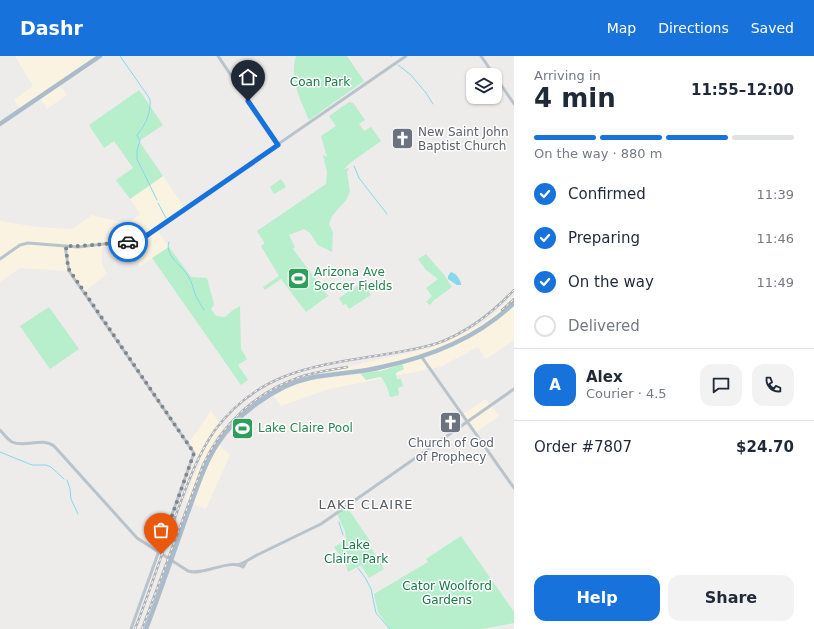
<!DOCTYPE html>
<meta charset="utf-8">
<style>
:root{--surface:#fff;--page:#f2f2f3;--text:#1f2937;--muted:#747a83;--line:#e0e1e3;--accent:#1772dc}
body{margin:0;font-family:"DejaVu Sans",sans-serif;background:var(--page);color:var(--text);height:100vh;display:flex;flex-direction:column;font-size:15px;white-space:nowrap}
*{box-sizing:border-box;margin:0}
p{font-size:13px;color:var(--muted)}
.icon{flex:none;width:22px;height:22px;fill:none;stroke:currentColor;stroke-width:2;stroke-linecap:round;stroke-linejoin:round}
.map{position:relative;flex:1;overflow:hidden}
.details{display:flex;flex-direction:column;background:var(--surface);width:300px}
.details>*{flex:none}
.buttons{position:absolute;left:466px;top:12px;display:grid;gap:8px}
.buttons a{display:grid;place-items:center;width:36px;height:36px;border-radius:8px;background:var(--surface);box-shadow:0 1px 3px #0004;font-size:20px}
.pin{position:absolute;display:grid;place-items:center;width:34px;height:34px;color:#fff;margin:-41px -17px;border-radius:50% 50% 50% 0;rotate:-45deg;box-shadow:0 0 4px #0007}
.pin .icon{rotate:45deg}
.courier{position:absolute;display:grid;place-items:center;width:40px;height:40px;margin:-20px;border:3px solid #1772dc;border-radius:50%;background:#fff;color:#222;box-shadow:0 1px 5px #0007}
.summary em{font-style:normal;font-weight:700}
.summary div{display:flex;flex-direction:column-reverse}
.summary{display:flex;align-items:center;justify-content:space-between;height:68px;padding:0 20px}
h1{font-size:26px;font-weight:700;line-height:30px}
.bar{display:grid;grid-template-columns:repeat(4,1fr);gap:6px 4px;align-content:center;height:48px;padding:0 20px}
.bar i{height:5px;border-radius:3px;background:var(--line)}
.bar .selected{background:var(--accent)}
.bar p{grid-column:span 4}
.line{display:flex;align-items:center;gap:10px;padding:0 20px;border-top:1px solid var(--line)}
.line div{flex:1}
.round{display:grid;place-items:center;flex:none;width:42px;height:42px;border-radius:12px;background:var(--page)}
ol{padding:0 20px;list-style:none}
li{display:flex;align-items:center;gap:12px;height:44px}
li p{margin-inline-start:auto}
li .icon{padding:4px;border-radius:50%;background:var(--accent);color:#fff;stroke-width:4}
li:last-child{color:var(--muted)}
li i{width:22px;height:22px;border:2px solid var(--line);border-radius:50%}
.button{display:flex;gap:8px;margin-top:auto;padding:8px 20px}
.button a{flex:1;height:46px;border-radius:12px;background:var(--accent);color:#fff;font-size:16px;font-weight:700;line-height:46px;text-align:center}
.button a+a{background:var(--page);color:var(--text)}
header{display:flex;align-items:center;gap:24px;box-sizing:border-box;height:56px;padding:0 20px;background:var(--accent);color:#fff}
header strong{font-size:19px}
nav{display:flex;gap:22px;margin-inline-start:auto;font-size:14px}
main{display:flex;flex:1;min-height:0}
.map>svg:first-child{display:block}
.commercial{fill:#fbf3e2}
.green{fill:#b7eecb}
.water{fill:#84d9ec}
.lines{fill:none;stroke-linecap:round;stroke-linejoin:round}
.stream{stroke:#84d9ec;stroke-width:1}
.minor{stroke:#b9c3cb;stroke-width:3}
.major{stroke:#aabccb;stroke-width:4.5}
.rail-casing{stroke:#adb1b6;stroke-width:2.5}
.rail{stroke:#fff;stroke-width:1;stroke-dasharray:3;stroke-linecap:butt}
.done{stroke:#80868c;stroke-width:4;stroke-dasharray:0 7.2}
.route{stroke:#1772dc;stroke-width:5}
.labels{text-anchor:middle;stroke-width:3;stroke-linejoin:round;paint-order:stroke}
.park-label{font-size:12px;fill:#157945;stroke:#fff}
.worship-label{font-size:12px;fill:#5b616d;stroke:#fff;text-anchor:start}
.leisure-label{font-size:12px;fill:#27864d;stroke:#fff;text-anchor:start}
.neighbourhood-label{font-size:13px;letter-spacing:1px;fill:#585c60;stroke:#fff}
</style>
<header>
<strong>Dashr</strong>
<nav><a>Map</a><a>Directions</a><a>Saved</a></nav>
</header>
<main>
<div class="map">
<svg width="514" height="573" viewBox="0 0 514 573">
<rect width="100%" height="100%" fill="#eeebeb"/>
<g class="commercial">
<path d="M 15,0 L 101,0 L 60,29 L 67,39 L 47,53 L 40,42 L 21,54 L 14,44 L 33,30 Z"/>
<path d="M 163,120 L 186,154 L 157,174 L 169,191 L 139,211 L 139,185 L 102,191 L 102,208 L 107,218 L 83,236 L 68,215 L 20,212 L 0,226 L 0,165 L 37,171 L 72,173 L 92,159 L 127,168 L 140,158 L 130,143 Z"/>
<path d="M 514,240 L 514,284 L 486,303 L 478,291 L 440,311 L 329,333 L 281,350 L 269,333 L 292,322 L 321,314 L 355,309 L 430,292 L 458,280 L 484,266 Z"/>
<path d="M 486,343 L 499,360 L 476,376 L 463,358 Z"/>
<path d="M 211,355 L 223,372 L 214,384 L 230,399 L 206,453 L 185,445 L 193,421 L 201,406 L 188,388 Z"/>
</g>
<g class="green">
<path d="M 296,0 L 347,0 L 364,25 L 309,64 C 300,42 289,23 296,0 Z"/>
<path d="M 139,34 L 163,69 L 139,85 L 163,120 L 130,143 L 116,124 L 133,112 L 114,85 L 104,92 L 89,69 Z"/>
<path d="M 349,46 L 353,47 L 365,64 L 359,68 L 364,75 L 371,71 L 381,85 L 350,107 L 344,113 L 349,112 L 347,116 L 350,136 L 346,144 L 332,160 L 329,168 L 333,176 L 332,196 L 318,189 L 310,177 L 304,173 L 289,179 L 295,191 L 293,193 L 328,240 L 306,256 L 281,223 L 265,234 L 263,231 L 279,220 L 261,190 L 264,188 L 264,186 L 257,175 L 326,128 L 327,116 L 323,99 L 327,101 L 321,80 L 336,70 L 329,60 Z"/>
<path d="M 281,123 L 286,131 L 274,138 L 270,131 Z"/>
<path d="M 169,191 L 191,221 L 207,222 L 214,248 L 211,253 L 216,260 L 225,261 L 233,254 L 240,250 L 241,293 L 247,303 L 238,309 L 248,324 L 241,329 L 152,202 Z"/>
<path d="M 426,198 L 444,219 L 452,231 L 433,245 L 430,249 L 426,246 L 432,240 L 426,232 L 438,223 L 426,214 L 418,203 Z"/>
<path d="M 363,226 L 371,239 L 349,253 L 346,248 L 343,249 L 339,242 Z"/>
<path d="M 49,251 L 79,293 L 50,313 L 20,270 Z"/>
<path d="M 402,308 L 404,313 L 396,317 L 397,323 L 401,323 L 403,330 L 398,332 L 399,339 L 390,341 L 387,331 L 382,322 L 380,321 L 366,324 L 360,317 L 381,315 Z"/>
<path d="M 347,451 L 370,485 L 368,487 L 384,513 L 369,522 L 361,509 L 348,516 L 346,509 L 334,491 L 346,484 L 345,475 L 337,458 Z"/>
<path d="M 461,480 L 514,556 L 514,567 L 482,573 L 390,573 L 378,556 L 374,538 L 428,506 L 426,503 Z"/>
</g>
<path class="water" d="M 451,216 C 456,217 461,224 461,229 L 457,229 L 448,223 L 448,220 Z"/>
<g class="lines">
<g class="stream">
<path d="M 120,0 L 150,43 C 151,57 146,68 137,79 L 140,85 L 137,94 L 137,103 L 157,144"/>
<path d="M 391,0 L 392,0"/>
<path d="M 398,9 L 411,19 L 426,37 L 433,48"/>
<path d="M 354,110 L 359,122 L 387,158"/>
<path d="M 158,147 L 166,162"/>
<path d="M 169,186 C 164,200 182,209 188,220 C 192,226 193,231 195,238 C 197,243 201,249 204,254"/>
<path d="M 0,396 L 32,409 L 46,409 L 51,411 L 64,423"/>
<path d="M 67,424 L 70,433 L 71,443 L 78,458"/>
<path d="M 339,466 L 343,479"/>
<path d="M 358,512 L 366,523 L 371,533 L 376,557 L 390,573"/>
</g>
<g class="minor">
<path d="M 218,0 L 278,89"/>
<path d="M 481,0 L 494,19"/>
<path d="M 495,20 L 514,48"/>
<path d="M 65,190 L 69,215 L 194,397 L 131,573"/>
<path d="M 0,203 L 20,189 L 28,187 L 78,191 L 139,184 L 406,0"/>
<path d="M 421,300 L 514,432"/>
<path d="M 0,374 C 4,378 7,383 12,386 C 25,392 42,381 54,390 L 137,482 L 188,515 C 203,520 231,502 243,511 L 246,506"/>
<path d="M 238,509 L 243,507 L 257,499 L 321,468 L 514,333"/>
</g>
<g class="major">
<path d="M 0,68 L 100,0"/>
<path d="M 146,573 C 161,534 174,495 188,456 C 197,432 204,408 218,387 C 237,358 277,329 310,322 C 334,317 359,317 382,311 C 432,300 477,282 514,247"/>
</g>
<defs>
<g id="rail">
<path d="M 502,254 L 514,243"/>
<path d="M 135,573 C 150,535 162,497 176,459 C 187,429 197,400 215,374 C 259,315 315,310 381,299 C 400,296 419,293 438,287 C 468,276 492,257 514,234"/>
<path d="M 142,573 L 203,409 C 222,368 256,336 300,321 C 315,316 331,314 347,311"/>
</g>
</defs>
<use href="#rail" class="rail-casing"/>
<use href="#rail" class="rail"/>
</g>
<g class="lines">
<path class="done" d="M 128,186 L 80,190 L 66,190 L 68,212 L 194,397 L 160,494 L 159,497 L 161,498"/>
<path class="route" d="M 128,186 L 139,184 L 149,178 L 278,89 L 248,45"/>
</g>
<defs>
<symbol id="church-square" viewBox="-11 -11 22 22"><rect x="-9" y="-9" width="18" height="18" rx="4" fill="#6b7280" stroke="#fff"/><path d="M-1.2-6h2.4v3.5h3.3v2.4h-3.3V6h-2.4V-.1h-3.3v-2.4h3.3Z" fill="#fff"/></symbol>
<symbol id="stadium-square" viewBox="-11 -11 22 22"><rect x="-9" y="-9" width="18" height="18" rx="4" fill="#2e9e5b" stroke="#fff"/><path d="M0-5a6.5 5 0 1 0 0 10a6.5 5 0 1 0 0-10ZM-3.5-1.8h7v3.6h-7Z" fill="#fff"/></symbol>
</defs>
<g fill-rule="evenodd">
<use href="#church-square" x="390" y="70" width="25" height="25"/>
<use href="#stadium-square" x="286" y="210" width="25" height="25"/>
<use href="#church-square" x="438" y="354" width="25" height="25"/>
<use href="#stadium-square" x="230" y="360" width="25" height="25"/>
</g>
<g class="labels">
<g class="park-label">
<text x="320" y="30">Coan Park</text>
<text x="356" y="493">Lake<tspan x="356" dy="14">Claire Park</tspan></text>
<text x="447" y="534">Cator Woolford<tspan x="447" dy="14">Gardens</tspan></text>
</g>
<g class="worship-label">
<text x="418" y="80">New Saint John<tspan x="418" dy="14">Baptist Church</tspan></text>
<text x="451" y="391" text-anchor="middle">Church of God<tspan x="451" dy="14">of Prophecy</tspan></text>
</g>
<g class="leisure-label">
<text x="314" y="220">Arizona Ave<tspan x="314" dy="14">Soccer Fields</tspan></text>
<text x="258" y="376">Lake Claire Pool</text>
</g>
<g class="neighbourhood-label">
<text x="366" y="453">LAKE CLAIRE</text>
</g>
</g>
</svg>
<div class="buttons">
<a><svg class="icon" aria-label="layers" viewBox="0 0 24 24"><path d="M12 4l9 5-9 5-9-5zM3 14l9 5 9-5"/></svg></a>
</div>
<div class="pin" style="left:161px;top:498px;background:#ea580c"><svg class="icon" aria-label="bag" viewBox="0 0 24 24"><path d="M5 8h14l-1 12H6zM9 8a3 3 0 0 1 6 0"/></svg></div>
<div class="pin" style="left:248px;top:45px;background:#1f2937"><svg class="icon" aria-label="home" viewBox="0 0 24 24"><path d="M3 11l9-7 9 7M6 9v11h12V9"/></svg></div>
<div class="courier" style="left:128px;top:186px"><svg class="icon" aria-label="car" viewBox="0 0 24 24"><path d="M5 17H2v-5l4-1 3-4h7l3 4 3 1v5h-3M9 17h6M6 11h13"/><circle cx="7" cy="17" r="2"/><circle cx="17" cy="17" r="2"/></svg></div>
</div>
<section class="details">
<div class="summary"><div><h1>4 min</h1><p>Arriving in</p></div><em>11:55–12:00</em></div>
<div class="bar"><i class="selected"></i><i class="selected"></i><i class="selected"></i><i></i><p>On the way · 880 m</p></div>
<ol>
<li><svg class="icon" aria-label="check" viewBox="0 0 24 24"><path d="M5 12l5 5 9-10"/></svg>Confirmed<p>11:39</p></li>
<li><svg class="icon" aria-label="check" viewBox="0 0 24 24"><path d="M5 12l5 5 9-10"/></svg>Preparing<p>11:46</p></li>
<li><svg class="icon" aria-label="check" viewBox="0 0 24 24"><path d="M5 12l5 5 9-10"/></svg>On the way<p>11:49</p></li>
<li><i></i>Delivered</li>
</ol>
<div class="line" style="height:72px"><b class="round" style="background:var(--accent);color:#fff">A</b><div><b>Alex</b><p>Courier · 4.5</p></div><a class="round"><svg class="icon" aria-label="chat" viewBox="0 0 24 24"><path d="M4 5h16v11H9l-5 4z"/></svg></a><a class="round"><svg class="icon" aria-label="phone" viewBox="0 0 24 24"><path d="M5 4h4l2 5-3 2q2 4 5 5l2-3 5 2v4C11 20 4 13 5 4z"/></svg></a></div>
<div class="line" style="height:52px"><div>Order #7807</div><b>$24.70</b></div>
<div class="button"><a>Help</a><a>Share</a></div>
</section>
</main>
